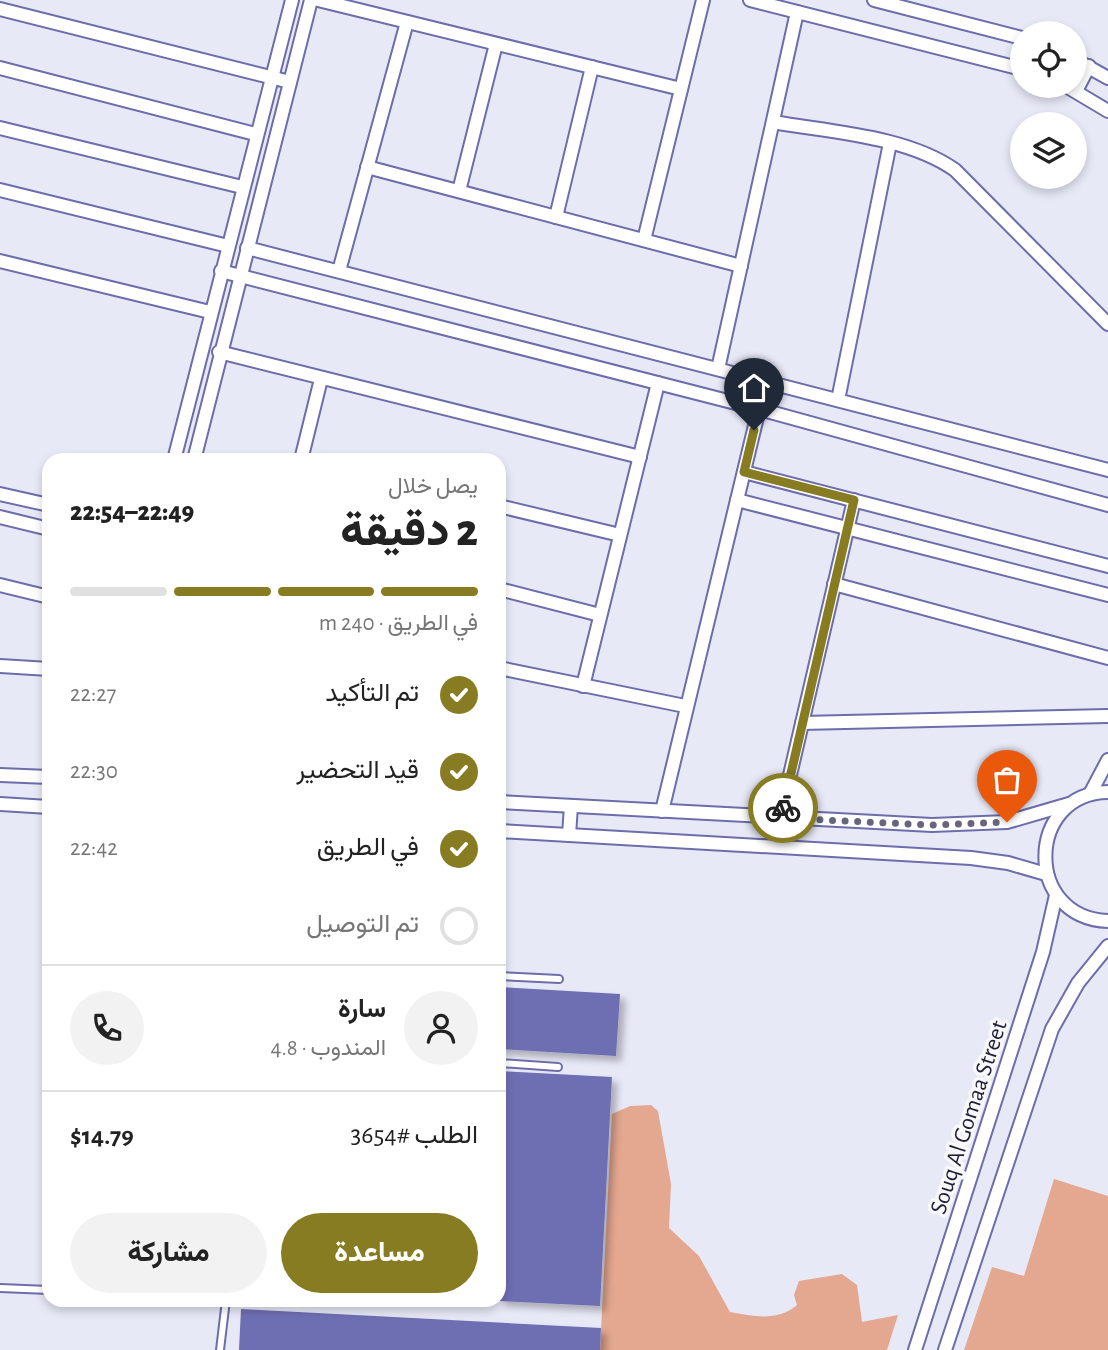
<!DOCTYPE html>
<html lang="ar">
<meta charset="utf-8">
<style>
:root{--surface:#fff;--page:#f2f2f2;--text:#222;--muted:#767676;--line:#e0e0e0;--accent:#877c22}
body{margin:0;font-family:"Alegreya Sans",Vazirmatn,sans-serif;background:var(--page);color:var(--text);direction:rtl;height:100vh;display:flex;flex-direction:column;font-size:26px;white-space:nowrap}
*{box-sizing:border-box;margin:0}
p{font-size:23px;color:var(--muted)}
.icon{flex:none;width:38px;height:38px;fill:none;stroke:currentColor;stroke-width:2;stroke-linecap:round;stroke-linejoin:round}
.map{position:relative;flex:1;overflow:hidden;direction:ltr}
.panel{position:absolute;left:42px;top:453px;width:464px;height:854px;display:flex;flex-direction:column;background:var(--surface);border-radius:21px;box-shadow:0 4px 10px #0003;direction:rtl}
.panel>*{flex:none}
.controls{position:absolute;left:1010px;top:21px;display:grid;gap:14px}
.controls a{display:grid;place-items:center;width:77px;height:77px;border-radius:50%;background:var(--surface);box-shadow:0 4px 10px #0003;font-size:35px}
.pin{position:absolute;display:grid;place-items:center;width:60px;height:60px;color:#fff;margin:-72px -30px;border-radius:50% 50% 50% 0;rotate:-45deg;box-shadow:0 0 7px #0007}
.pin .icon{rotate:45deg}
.courier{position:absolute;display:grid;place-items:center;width:70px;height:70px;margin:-35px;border:5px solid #877c22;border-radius:50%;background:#fff;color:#222;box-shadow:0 2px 9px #0007}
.head em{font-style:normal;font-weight:800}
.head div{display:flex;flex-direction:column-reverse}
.head{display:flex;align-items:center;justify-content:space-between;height:119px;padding:0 28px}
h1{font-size:46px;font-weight:800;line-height:52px}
.bar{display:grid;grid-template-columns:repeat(4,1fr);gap:10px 7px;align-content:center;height:84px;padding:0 28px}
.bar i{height:9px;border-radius:5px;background:var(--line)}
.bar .active{background:var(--accent)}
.bar p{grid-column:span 4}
.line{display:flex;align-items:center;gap:18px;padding:0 28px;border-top:2px solid var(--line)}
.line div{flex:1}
.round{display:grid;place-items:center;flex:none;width:74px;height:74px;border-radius:37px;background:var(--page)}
ol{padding:0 28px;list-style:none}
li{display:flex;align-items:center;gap:21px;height:77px}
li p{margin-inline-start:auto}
li .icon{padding:7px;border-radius:50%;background:var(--accent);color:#fff;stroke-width:4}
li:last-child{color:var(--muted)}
li i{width:38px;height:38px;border:4px solid var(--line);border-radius:50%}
.primary-button{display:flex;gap:14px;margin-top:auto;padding:14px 28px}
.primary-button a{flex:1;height:80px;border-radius:42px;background:var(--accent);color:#fff;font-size:28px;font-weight:800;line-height:80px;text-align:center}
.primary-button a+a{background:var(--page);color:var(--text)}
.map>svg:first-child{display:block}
.green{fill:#e4a78f}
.building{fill:#6e6eb3;filter:url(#shadow)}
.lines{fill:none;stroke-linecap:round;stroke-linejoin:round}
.service-casing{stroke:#6c6daa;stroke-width:10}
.minor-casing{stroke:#6c6daa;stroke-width:16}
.service{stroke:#fff;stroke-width:6}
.minor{stroke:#fff;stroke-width:12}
.done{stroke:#65667c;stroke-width:7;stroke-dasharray:0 12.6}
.route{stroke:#877c22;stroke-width:9}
.labels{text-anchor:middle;stroke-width:7;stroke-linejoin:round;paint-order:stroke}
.street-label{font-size:24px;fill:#1f2039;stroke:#f8f8f8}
</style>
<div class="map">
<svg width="1108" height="1350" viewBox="0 0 1108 1350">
<defs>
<filter id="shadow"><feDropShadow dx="5.5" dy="5.5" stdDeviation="3.5" flood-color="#0004"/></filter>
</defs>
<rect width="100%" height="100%" fill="#e8e9f7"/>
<g class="green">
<path d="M 651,1105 L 658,1111 L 671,1184 L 669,1228 L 699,1256 L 730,1312 C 754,1316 777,1322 797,1305 L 794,1295 L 799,1281 L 842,1274 L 857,1285 L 862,1322 L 898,1315 L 887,1350 L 600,1350 L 612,1114 L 630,1106 Z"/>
<path d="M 1054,1179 L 1108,1196 L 1108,1350 L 964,1350 L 992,1267 L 1024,1276 Z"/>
</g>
<g class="building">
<path d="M 499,987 L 620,994 L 616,1056 L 499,1049 Z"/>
<path d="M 499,1071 L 612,1077 L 600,1306 L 499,1301 Z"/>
<path d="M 241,1309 L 601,1328 L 600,1350 L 239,1350 Z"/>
</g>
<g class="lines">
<defs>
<g id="service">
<path d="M 499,976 L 559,979"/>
<path d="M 499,1063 L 558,1067"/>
<path d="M 0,1288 L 49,1290"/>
<path d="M 220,1350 L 226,1300"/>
</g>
<g id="minor">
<path d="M 318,0 L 681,89"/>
<path d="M 750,0 L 1022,69"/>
<path d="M 874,0 L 1022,38"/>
<path d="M 0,9 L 290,82"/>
<path d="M 1074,59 L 1108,78"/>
<path d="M 0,68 L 255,134"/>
<path d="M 1066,86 L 1108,111"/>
<path d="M 1076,91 L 1089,66"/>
<path d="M 773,122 C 830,132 907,136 955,170 L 1108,324"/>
<path d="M 0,128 L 242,187"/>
<path d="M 367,167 L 741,266"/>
<path d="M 0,190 L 228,246"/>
<path d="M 459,191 L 496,44"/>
<path d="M 556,217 L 592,67"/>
<path d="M 644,240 L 703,0"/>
<path d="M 247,248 L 1108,470"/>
<path d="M 0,261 L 210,312"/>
<path d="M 221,271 L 759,409 L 1108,505"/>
<path d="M 339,271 L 407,22"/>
<path d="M 219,352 L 640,457"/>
<path d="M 718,369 L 797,12"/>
<path d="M 838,400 L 890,143"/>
<path d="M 174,460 L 292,0"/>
<path d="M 194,460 L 311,0"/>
<path d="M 301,460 L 321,379"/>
<path d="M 744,472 L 1108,566"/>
<path d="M 0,494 L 49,505"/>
<path d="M 737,500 L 1108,595"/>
<path d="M 499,506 L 620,535"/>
<path d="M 0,517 L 49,529"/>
<path d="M 834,584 L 1108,658"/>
<path d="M 0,585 L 49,597"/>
<path d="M 499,589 L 600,615"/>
<path d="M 0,666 L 49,669"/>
<path d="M 499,668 L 685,706"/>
<path d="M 583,686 L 658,383"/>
<path d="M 802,723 L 1108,716"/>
<path d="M 0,775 L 49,777"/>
<path d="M 1108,792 C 1026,793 1023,918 1108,921"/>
<path d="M 1090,794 L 1108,760"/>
<path d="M 499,802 L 932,825 L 1007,822 L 1069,804"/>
<path d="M 0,804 L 49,807"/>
<path d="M 662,811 L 759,409"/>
<path d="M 780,818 L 854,500"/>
<path d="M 499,831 L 971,858 L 1008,863 L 1046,874"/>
<path d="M 569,835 L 571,806"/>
<path d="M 915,1350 L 1043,952 L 1056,895"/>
<path d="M 945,1350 L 1052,1029 L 1078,983 L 1108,946"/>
</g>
</defs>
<use href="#service" class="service-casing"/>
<use href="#minor" class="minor-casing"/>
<use href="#service" class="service"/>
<use href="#minor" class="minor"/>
</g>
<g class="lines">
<path class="done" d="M 783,808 L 780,818 L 932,825 L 1007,822"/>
<path class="route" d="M 754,430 L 744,472 L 854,500 L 783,808"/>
</g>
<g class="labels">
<g class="street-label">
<text transform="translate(968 1117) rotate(-72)" y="8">Souq Al Gomaa Street</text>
</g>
</g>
</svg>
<div class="controls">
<a><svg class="icon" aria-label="locate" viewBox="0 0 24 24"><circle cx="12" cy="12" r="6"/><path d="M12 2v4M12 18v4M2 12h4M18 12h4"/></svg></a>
<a><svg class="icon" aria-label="layers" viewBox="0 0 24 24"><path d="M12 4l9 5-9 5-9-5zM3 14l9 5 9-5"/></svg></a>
</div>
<div class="pin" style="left:1007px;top:822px;background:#ea580c"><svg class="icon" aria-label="bag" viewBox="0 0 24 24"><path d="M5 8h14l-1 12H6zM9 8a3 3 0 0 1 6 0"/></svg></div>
<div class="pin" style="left:754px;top:430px;background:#1f2937"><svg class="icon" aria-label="home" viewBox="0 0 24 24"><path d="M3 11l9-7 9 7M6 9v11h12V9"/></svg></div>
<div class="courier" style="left:783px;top:808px"><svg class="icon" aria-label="bike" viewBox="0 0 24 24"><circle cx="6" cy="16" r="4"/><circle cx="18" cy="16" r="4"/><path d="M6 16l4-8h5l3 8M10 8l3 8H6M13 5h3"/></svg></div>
<section class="panel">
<div class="head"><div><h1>2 دقيقة</h1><p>يصل خلال</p></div><em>22:49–22:54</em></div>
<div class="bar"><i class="active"></i><i class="active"></i><i class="active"></i><i></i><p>في الطريق · 240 m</p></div>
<ol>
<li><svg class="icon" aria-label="check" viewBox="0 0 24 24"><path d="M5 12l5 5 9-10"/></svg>تم التأكيد<p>22:27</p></li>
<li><svg class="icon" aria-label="check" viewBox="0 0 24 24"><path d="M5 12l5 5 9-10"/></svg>قيد التحضير<p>22:30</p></li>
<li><svg class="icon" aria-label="check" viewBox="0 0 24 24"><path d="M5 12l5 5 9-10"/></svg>في الطريق<p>22:42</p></li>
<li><i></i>تم التوصيل</li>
</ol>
<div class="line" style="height:126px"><a class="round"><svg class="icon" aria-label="person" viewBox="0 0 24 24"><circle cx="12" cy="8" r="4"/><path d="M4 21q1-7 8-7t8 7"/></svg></a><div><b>سارة</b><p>المندوب · 4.8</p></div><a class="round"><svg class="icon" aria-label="phone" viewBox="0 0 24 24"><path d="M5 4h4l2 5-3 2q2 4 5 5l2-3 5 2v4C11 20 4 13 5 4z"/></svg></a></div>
<div class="line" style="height:91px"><div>الطلب #3654</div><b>$14.79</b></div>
<div class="primary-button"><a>مساعدة</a><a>مشاركة</a></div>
</section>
</div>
